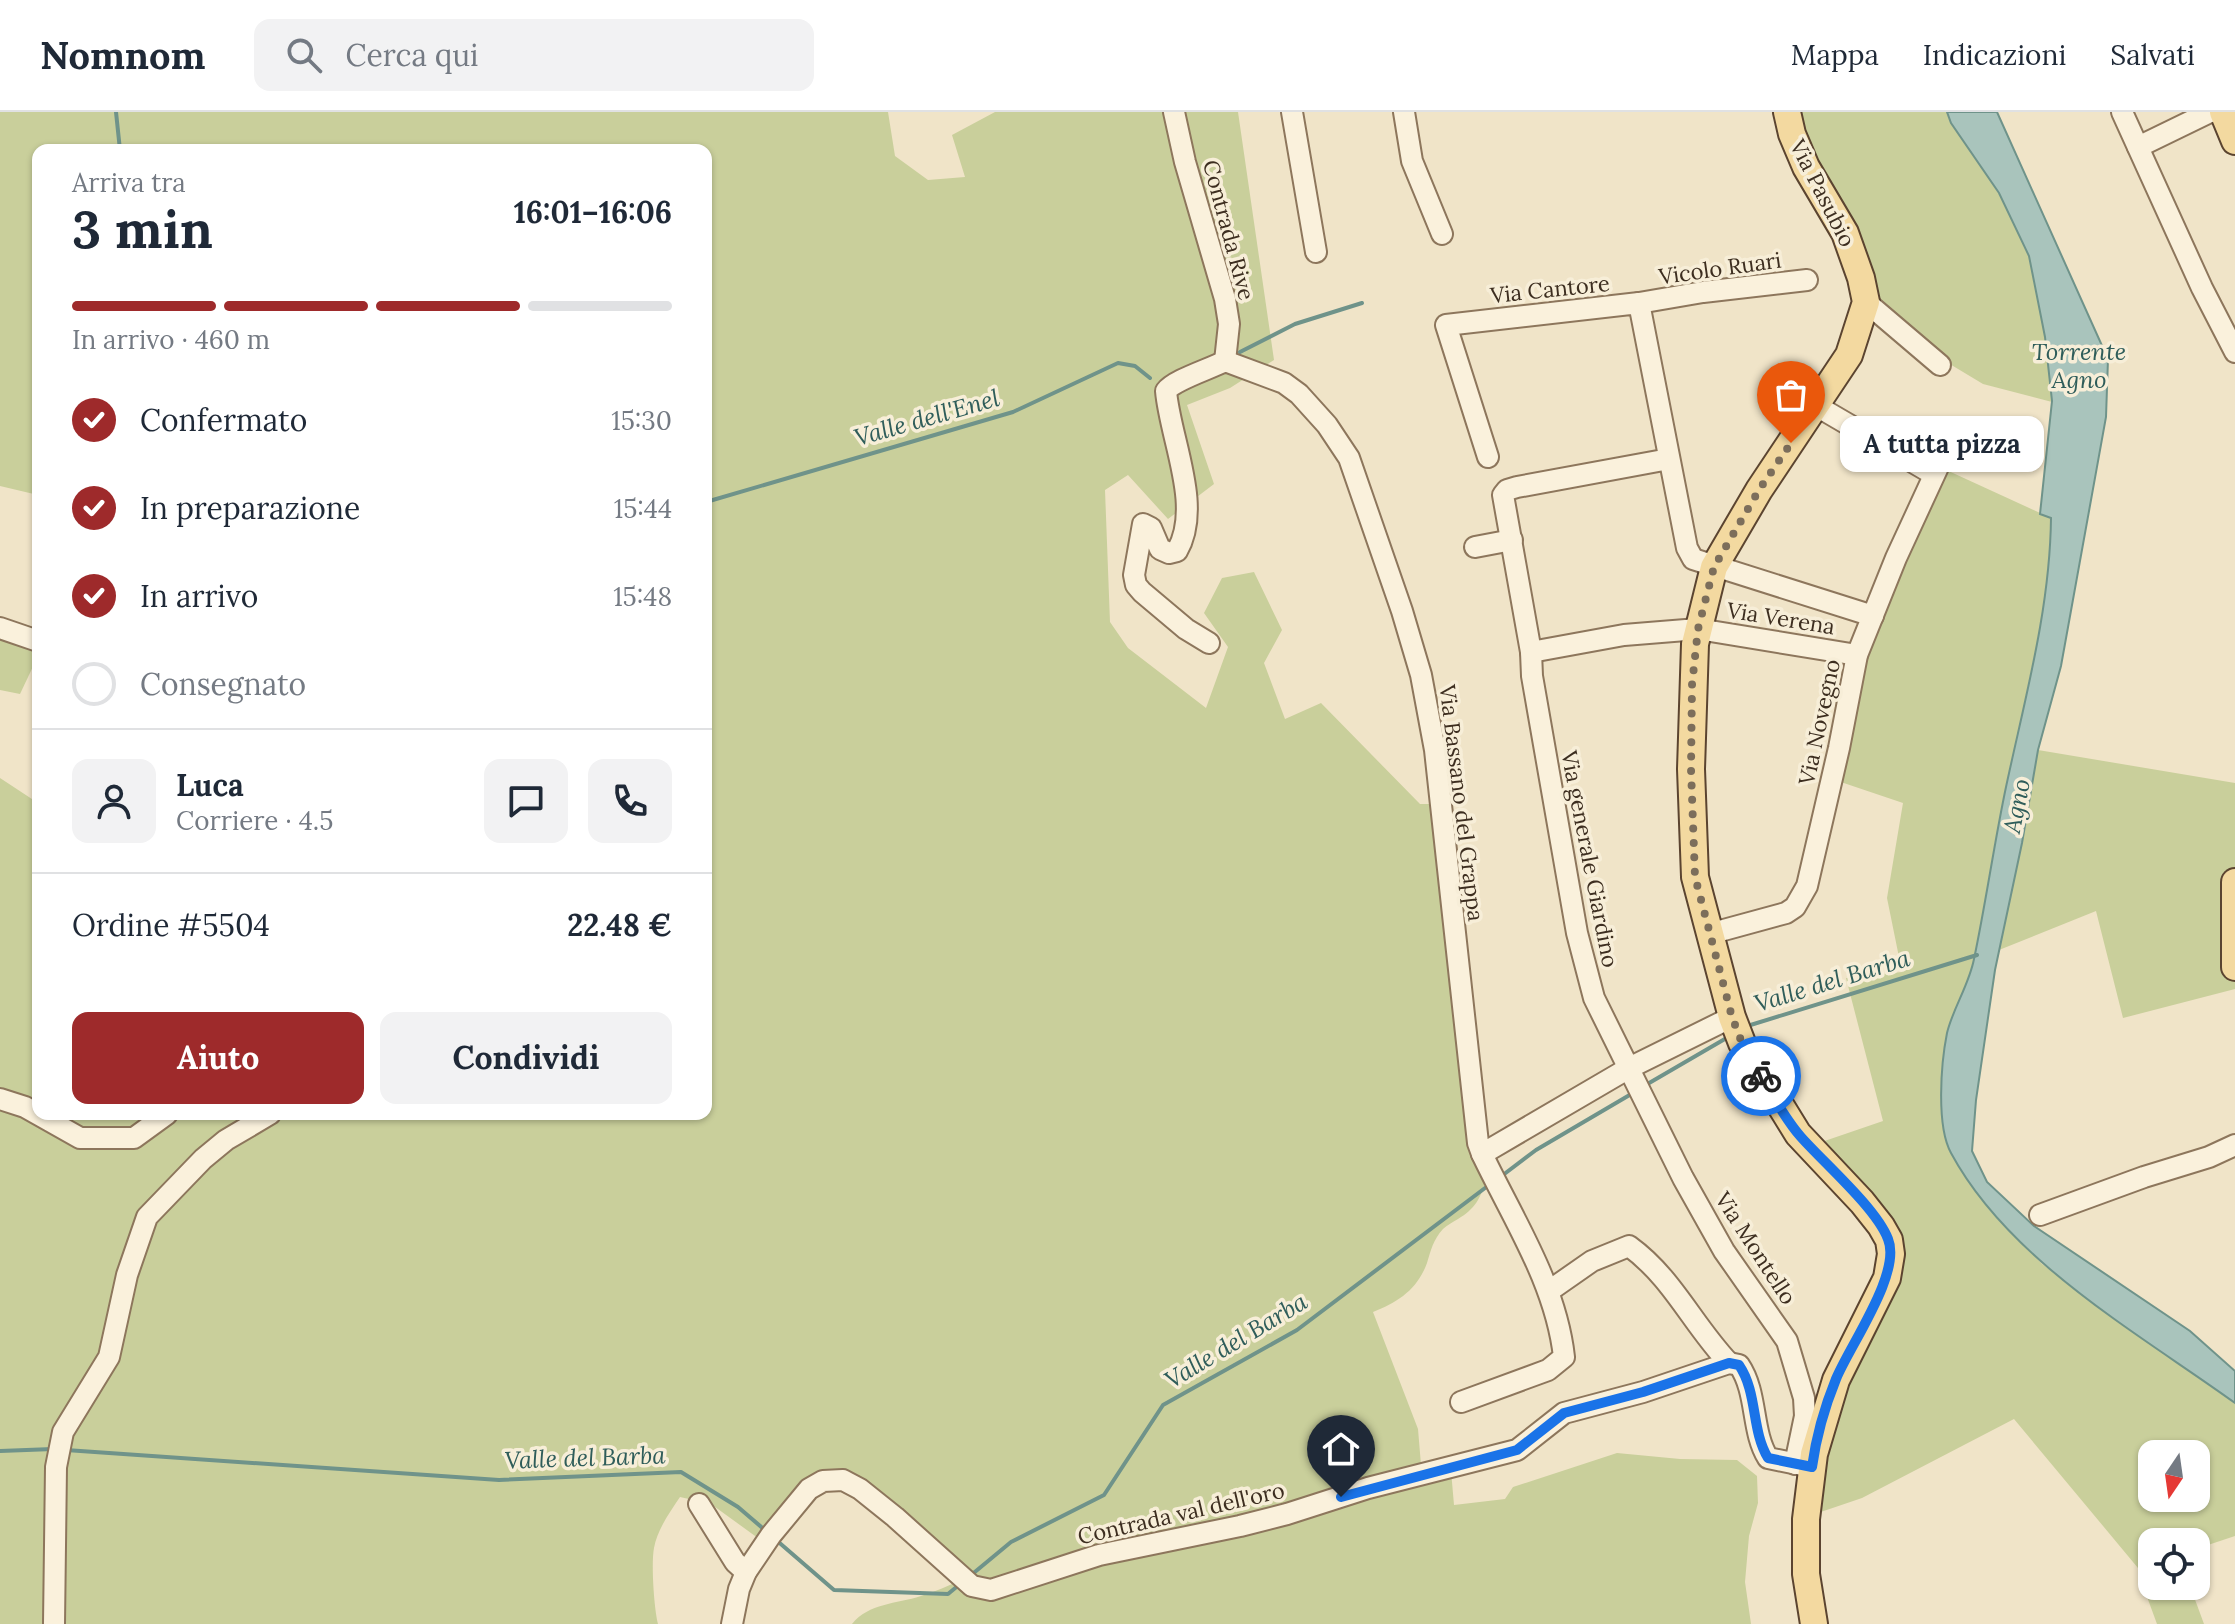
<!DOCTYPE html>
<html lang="it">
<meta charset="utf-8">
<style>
:root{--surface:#fff;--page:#f2f2f3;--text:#1f2937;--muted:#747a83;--line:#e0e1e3;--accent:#9e2a2b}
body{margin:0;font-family:Lora,serif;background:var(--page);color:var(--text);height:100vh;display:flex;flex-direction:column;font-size:30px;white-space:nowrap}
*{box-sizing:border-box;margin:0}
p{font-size:26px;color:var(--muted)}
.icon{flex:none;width:44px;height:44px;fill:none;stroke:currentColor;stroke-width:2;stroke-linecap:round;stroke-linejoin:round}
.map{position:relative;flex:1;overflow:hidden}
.panel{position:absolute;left:32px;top:32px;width:680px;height:976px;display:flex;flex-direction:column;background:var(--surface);border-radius:16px;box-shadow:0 2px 6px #0004}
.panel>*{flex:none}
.needle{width:52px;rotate:193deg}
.buttons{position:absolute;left:2138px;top:1328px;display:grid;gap:16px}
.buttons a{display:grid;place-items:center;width:72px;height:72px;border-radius:16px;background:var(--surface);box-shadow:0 2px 6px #0004;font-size:40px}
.pin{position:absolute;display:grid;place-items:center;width:68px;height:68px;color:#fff;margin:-82px -34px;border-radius:50% 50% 50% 0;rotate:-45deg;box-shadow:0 0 8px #0007}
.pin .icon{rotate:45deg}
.courier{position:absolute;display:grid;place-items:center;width:80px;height:80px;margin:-40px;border:6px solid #1a73e8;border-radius:50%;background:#fff;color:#222;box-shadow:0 2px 10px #0007}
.bubble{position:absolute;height:56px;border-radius:16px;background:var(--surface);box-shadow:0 2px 6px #0004;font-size:26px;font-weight:700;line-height:56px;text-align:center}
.head em{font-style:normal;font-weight:700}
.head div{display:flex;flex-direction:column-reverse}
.head{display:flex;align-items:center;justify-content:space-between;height:136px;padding:0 40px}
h1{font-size:52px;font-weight:700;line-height:60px}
.bar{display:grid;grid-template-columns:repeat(4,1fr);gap:12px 8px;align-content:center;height:96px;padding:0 40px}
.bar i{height:10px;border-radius:6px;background:var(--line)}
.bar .current{background:var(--accent)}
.bar p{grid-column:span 4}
.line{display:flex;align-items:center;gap:20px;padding:0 40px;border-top:2px solid var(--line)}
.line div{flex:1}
.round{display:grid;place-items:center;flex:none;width:84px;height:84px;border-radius:16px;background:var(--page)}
ol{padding:0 40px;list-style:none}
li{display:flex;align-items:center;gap:24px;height:88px}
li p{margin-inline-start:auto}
li .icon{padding:8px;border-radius:50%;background:var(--accent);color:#fff;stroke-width:4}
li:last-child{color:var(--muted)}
li i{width:44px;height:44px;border:4px solid var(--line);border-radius:50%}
.primary-button{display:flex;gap:16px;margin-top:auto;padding:16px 40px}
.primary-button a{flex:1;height:92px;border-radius:16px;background:var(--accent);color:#fff;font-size:32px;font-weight:700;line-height:92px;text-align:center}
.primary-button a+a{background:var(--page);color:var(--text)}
header{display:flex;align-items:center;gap:48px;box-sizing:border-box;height:112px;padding:0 40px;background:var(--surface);border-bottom:2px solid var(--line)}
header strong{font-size:38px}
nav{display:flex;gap:44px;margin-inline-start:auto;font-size:28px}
.search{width:560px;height:72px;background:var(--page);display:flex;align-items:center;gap:20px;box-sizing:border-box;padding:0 28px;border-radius:16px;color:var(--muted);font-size:30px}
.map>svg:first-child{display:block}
.green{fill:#c9cf9b;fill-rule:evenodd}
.water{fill:#a9c4bc;stroke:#6f938a;stroke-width:2}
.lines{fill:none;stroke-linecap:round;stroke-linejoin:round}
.stream{stroke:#6f938a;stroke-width:4}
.minor-casing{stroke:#8d765c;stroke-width:24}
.major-casing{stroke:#5b4430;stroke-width:30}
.minor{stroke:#faf1dc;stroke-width:20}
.major{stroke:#f3d9a0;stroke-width:26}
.done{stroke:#7c6e5b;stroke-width:8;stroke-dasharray:0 14.4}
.route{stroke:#1a73e8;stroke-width:10}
.labels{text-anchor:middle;stroke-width:7;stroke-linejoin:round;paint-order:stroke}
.street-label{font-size:22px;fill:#3d2e20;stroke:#f7eed8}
.water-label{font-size:24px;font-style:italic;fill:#2f5d5a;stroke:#f7eed8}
</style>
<header>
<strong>Nomnom</strong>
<div class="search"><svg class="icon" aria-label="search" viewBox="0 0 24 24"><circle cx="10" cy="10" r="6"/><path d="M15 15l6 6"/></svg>Cerca qui</div>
<nav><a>Mappa</a><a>Indicazioni</a><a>Salvati</a></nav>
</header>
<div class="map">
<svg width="2235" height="1512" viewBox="0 0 2235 1512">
<rect width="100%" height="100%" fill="#f0e4c8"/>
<g class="green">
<path d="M 0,0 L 888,0 L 895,44 L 928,68 L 965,65 L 952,23 L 995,0 L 1238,0 L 1274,248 L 1230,276 L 1187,293 L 1214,372 L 1168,407 L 1128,363 L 1105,378 L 1110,510 L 1128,536 L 1206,596 L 1228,535 L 1204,501 L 1222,466 L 1254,460 L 1282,518 L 1264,551 L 1285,607 L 1321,591 L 1420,692 L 1441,692 L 1486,1067 C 1481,1086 1475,1097 1458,1107 C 1453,1110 1447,1113 1443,1117 C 1433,1128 1431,1138 1427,1151 C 1417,1178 1398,1190 1373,1200 L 1418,1317 L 1421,1353 L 1450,1347 L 1454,1393 L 1505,1387 L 1513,1375 L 1617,1341 L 1680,1347 L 1737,1348 L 1757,1364 L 1758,1391 L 1749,1424 L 1745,1470 L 1751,1512 L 852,1512 C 869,1491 896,1492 921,1484 C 935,1480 949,1473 962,1468 L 879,1391 L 818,1368 L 762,1429 L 711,1392 L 680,1385 C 670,1400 657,1418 654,1436 C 651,1452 654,1496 658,1512 L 0,1512 L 0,666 L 38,691 L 38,1002 L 706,1002 L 706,38 L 38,38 L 38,383 L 0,374 Z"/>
<path d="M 1787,0 L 1947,0 L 1951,11 C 1980,53 2012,95 2029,144 C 2043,186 2047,245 2052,290 L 1983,272 L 1860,198 Z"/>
<path d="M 1942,356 L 2051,406 L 2050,453 L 2038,526 L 1995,730 L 1974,851 L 1947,921 L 1949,1038 L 1982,1087 L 2042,1152 L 2235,1291 L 2235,1424 L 2196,1437 L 2196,1430 L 2152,1430 L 2152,1452 L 2138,1456 L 2014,1307 L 1862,1386 L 1809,1404 L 1812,1360 L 1890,1142 L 1807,1035 L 1883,1009 L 1846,866 L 1902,860 L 1887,786 L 1903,691 L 1826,665 L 1843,589 ZM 2152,1342 L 2196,1342 L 2196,1386 L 2152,1386 Z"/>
<path d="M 0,520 L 38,532 L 38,544 L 20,582 L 0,578 Z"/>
<path d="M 2038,638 L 2235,671 L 2235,877 L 2123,906 L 2096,799 L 1999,838 L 2022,731 Z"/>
<path d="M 2152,1458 L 2152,1474 L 2190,1474 L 2204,1512 L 2157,1512 L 2139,1463 Z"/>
</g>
<path class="water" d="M 1947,0 L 1997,0 L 2108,247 L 2106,305 L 2061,554 L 2038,638 L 2022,731 L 1995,858 L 1976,988 L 1972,1039 L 1987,1070 L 2034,1114 L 2190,1219 L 2235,1259 L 2235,1291 C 2138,1221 2009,1149 1951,1041 C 1936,1014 1941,951 1947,921 C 1953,896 1969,873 1974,847 C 1986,790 1994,732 2006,675 C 2025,586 2050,497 2051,406 L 2040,402 L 2052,289 L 2045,225 L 2029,144 L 1999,81 L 1951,11 Z"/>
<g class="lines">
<g class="stream">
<path d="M 116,0 L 120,38"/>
<path d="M 1240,240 L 1295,212 L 1362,191"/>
<path d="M 706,390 L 1013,300 L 1118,251 L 1135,254 L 1150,266"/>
<path d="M 1744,915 L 1977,843"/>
<path d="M 1644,974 L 1730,924"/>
<path d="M 1499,1066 L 1536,1038 L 1633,981"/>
<path d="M 66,1338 L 499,1368 L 681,1360 L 738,1395 L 766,1419"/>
<path d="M 0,1339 L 53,1337"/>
<path d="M 775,1427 L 834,1478 L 948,1482 L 960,1472"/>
<path d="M 970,1464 L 1011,1430 L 1104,1383 L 1163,1293 L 1297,1218 L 1489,1073"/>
</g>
<defs>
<g id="minor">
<path d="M 1174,0 L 1185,50 L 1225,187 L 1229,212 L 1225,249"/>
<path d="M 1292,0 L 1316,140"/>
<path d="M 1404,0 L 1412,49 L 1442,122"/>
<path d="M 2122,0 L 2202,176 L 2235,240"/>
<path d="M 2138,35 L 2210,0"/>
<path d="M 1866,190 L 1940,253"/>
<path d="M 1639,191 L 1703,180 L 1807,168"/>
<path d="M 1815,293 L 1928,359"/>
<path d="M 1488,345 L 1446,213 L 1639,191 L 1687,436 L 1693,447 L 1873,504"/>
<path d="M 1669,347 L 1517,375 L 1507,378 L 1503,383 L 1531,540 L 1532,564 L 1577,821 L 1594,886 L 1683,1066 L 1724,1139 L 1787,1229 L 1804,1286 L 1805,1304 L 1795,1352"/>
<path d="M 1475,435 L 1512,428"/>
<path d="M 0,516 L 38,529"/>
<path d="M 1209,531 L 1186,517 L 1142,480 L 1136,473 L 1134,463 L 1143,412 L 1151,416 L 1160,437 L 1169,441 L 1177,439 C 1203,394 1170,327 1166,279 C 1174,268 1210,257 1225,249 L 1284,271 L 1299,282 L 1327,313 L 1349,346 L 1402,499 L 1421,563 L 1435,638 L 1478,1031 L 1482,1042 L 1629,956 L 1732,905"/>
<path d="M 1531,540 L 1624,523 L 1698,517 L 1857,543"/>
<path d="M 1709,822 L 1786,801 L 1795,795 L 1807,774 L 1839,636 L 1857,543 L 1896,446 L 1938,355"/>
<path d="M 0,987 L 25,995 L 80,1026 L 134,1026 L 167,1002"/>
<path d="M 2040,1103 L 2144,1065 L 2209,1045 L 2235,1033"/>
<path d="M 1549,1179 L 1592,1149 L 1629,1134 C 1673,1166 1692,1212 1729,1251"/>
<path d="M 1461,1290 L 1548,1258 L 1564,1245 C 1556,1172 1513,1107 1482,1042"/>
<path d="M 699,1392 L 735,1450 L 746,1460"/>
<path d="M 54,1512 L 56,1355 L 63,1320 L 109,1245 L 127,1163 L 147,1105 L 203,1047 L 226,1028 L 270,1002"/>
<path d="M 732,1512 L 739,1477 L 746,1460 L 771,1423 L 809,1377 L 823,1369 L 843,1368 L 860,1377 L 895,1405 L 972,1474 L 991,1478 L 1099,1443 L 1240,1414 L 1287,1402 L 1368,1376 L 1517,1338 L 1564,1301 L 1643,1280 L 1729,1251 L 1739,1253 C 1758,1281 1751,1319 1768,1346 L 1812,1355"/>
</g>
<g id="major">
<path d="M 1787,0 L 1792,22 L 1806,55 L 1845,121 L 1861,166 L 1866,190 L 1849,243 L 1759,378 L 1714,455 L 1695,532 L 1691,657 L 1695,765 L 1732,905 L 1742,931 L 1798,1022 L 1862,1090 L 1881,1114 L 1889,1128 L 1891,1142 L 1887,1166 L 1836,1268 L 1814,1342 L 1806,1407 L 1806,1462 L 1814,1512"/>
<path d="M 2223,0 L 2235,29"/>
<path d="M 2235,770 L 2235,855"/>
</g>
</defs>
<use href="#minor" class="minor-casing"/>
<use href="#major" class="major-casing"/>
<use href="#minor" class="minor"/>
<use href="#major" class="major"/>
</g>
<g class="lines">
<path class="done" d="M 1761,964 L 1742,931 L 1732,905 L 1695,765 L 1691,657 L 1692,573 L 1698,517 L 1714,455 L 1759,378 L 1791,331"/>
<path class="route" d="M 1341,1385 L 1517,1338 L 1564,1301 L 1643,1280 L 1729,1251 L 1739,1253 C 1758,1281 1751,1318 1768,1346 L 1812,1355 C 1816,1326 1825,1294 1836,1267 C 1850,1233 1902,1161 1888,1127 C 1876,1096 1824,1051 1801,1025 C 1785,1007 1773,984 1761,964"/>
</g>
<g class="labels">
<g class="street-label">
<text transform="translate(1823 81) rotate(63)" y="8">Via Pasubio</text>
<text transform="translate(1229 118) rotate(75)" y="8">Contrada Rive</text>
<text transform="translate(1720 156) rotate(-8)" y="8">Vicolo Ruari</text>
<text transform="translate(1550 177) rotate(-6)" y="8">Via Cantore</text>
<text transform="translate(1781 506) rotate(9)" y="8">Via Verena</text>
<text transform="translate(1819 610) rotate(-78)" y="8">Via Novegno</text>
<text transform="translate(1462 691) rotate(83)" y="8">Via Bassano del Grappa</text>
<text transform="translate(1590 747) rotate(79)" y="8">Via generale Giardino</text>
<text transform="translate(1756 1136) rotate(57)" y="8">Via Montello</text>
<text transform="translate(1181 1401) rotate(-13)" y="8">Contrada val dell'oro</text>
</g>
<g class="water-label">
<text x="2079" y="248">Torrente<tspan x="2079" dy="28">Agno</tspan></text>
<text transform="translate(927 306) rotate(-16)" y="8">Valle dell'Enel</text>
<text transform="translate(2017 694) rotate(-79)" y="8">Agno</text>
<text transform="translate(1832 869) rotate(-17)" y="8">Valle del Barba</text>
<text transform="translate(1236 1229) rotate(-31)" y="8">Valle del Barba</text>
<text transform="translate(585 1346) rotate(-2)" y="8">Valle del Barba</text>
</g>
</g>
</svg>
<div class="buttons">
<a><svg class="needle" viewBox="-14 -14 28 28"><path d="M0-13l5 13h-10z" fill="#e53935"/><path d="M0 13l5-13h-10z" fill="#747a83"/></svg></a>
<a><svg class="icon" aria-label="locate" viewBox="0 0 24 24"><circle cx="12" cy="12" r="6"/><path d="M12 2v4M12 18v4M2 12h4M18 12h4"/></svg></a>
</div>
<div class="pin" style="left:1791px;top:331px;background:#ea580c"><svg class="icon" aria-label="bag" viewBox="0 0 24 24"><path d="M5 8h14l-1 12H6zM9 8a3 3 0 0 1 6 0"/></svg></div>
<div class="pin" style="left:1341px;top:1385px;background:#1f2937"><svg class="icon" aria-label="home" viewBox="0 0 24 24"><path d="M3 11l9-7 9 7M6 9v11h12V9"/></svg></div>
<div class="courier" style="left:1761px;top:964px"><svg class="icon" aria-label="bike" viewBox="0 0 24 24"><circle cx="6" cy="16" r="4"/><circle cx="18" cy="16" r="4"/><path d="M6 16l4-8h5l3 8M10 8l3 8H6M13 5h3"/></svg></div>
<div class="bubble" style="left:1840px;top:304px;width:204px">A tutta pizza</div>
<section class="panel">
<div class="head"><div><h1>3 min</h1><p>Arriva tra</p></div><em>16:01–16:06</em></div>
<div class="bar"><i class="current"></i><i class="current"></i><i class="current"></i><i></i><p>In arrivo · 460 m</p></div>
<ol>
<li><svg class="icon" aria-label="check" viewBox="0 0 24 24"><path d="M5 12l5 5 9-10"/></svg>Confermato<p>15:30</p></li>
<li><svg class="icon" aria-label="check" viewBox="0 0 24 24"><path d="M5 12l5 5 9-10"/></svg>In preparazione<p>15:44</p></li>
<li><svg class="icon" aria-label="check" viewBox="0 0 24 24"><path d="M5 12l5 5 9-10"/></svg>In arrivo<p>15:48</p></li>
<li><i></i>Consegnato</li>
</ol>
<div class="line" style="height:144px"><a class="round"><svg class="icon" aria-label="person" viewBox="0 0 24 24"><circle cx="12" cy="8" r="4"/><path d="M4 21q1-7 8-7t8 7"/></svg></a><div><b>Luca</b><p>Corriere · 4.5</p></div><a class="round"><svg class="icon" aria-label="chat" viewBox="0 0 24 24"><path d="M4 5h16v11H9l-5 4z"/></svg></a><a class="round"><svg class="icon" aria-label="phone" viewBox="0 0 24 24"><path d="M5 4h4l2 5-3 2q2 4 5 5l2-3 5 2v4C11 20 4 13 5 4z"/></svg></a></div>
<div class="line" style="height:104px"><div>Ordine #5504</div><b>22.48 €</b></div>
<div class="primary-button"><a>Aiuto</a><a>Condividi</a></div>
</section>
</div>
